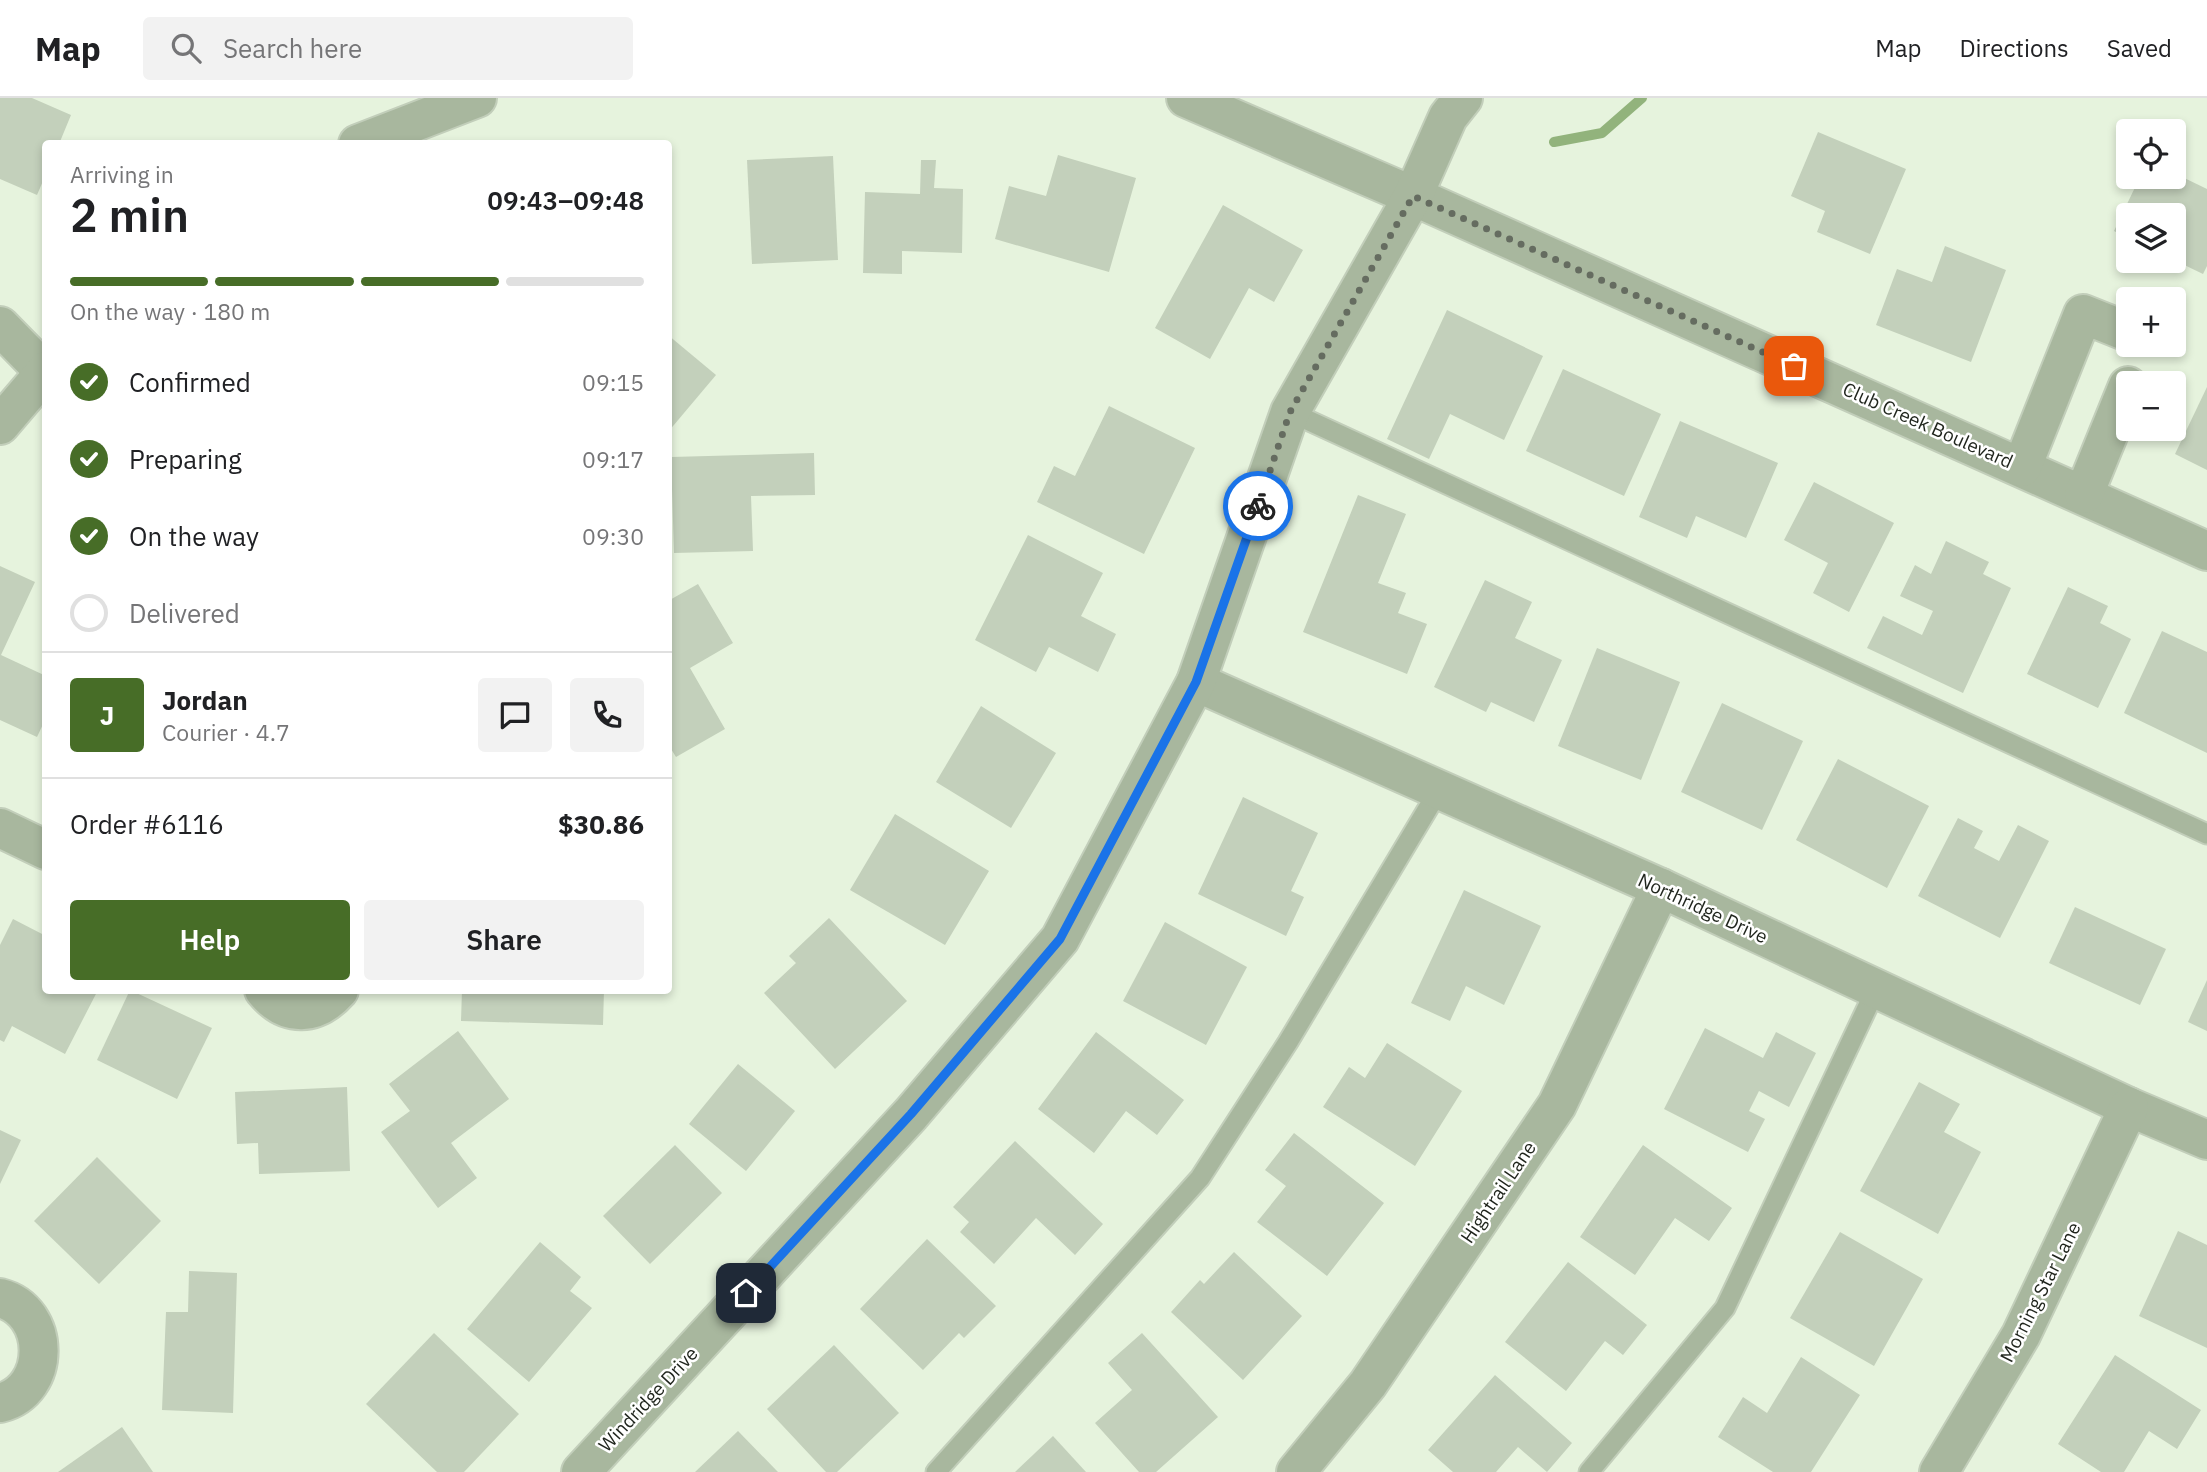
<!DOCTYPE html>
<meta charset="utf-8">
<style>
:root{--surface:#fff;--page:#f2f2f2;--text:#202124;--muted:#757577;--line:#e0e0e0;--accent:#476d27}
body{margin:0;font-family:"IBM Plex Sans",sans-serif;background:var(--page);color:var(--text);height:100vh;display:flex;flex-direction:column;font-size:26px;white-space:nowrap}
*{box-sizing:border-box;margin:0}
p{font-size:23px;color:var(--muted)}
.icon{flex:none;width:38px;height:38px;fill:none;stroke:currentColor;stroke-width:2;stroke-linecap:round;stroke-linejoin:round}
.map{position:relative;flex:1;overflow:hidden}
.sheet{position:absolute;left:42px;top:42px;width:630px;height:854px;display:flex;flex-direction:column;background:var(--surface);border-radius:7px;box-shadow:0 4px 10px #0003}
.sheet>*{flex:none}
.controls{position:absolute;left:2116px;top:21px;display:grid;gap:14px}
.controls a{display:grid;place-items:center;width:70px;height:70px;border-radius:7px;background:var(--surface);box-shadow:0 4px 10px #0003;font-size:35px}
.pin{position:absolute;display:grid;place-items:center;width:60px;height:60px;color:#fff;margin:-30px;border-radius:14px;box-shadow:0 4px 10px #0006}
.courier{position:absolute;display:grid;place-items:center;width:70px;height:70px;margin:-35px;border:5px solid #1a73e8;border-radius:50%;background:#fff;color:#222;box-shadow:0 2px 9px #0007}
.head em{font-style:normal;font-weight:600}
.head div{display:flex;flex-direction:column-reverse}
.head{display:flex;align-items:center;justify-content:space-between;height:119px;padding:0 28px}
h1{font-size:46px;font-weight:600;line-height:52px}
.bar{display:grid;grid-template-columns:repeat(4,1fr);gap:10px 7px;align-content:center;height:84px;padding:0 28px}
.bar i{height:9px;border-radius:5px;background:var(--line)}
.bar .current{background:var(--accent)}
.bar p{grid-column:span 4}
.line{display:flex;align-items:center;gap:18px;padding:0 28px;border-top:2px solid var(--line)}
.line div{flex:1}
.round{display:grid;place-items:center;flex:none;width:74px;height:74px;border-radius:7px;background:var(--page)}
ol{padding:0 28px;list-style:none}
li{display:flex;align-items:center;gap:21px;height:77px}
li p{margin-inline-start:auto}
li .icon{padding:7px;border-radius:50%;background:var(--accent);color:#fff;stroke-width:4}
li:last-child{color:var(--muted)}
li i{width:38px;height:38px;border:4px solid var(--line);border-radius:50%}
.button{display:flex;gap:14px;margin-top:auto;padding:14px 28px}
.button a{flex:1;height:80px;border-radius:7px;background:var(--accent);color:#fff;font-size:28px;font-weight:600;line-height:80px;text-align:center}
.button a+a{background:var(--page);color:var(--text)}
header{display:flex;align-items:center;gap:42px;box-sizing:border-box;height:98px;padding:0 35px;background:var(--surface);border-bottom:2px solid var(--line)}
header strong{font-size:33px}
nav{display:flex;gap:38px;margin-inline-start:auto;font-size:24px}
.search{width:490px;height:63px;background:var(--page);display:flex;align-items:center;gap:18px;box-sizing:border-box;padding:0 24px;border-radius:7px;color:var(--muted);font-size:26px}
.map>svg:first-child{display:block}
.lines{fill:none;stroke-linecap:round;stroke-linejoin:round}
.stream{stroke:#92b37c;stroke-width:10}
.building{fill:#c3d0bb}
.service-casing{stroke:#c2ceba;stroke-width:23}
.minor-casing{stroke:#c2ceba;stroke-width:42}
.service{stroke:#a8b79e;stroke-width:19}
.minor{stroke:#a8b79e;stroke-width:38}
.done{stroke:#656c60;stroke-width:7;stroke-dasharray:0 12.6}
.route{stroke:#1a73e8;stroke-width:9}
.labels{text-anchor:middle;stroke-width:5;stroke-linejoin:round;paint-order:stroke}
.street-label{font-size:19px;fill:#1f241c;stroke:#fff}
</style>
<header>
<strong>Map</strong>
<div class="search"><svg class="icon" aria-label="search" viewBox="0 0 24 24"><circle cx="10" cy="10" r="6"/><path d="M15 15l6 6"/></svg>Search here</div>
<nav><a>Map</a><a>Directions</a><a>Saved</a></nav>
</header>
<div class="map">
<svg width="2207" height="1374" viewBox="0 0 2207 1374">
<rect width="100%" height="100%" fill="#e6f3dd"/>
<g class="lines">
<path class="stream" d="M 1554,44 L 1602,35 L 1642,0"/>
</g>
<g class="building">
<path d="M 0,0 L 32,0 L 71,17 L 59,46 L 46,46 L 46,76 L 37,97 L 0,81 Z"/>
<path d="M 1818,34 L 1906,71 L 1870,156 L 1817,134 L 1825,113 L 1791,98 Z"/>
<path d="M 1058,57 L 1136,80 L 1109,174 L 995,141 L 1009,88 L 1046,98 Z"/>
<path d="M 833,58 L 838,162 L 752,166 L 747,62 Z"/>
<path d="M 921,62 L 936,62 L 934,90 L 963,91 L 962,155 L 902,153 L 902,176 L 863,175 L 865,94 L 920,96 Z"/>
<path d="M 2174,75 L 2207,91 L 2207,168 L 2203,176 L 2174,162 L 2174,117 L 2128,117 L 2128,140 L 2114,133 L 2140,79 L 2174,79 Z"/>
<path d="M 1223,107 L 1303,152 L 1274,204 L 1249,190 L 1210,261 L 1155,230 Z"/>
<path d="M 1945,148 L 2006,172 L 1971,264 L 1876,227 L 1897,171 L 1932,184 Z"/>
<path d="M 1447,212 L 1543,258 L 1504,342 L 1450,316 L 1429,361 L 1387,341 Z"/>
<path d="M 668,237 L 716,277 L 668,334 Z"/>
<path d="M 1563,271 L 1661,316 L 1624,398 L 1526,353 Z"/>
<path d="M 2207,289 L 2207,372 L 2175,356 Z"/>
<path d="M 1109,308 L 1195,350 L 1144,456 L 1037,404 L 1054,368 L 1075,378 Z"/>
<path d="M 1680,323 L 1778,365 L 1746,440 L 1696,418 L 1687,440 L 1639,419 Z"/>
<path d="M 814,355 L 815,397 L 751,398 L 753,453 L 674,455 L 671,359 Z"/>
<path d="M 1814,384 L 1894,425 L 1849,514 L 1813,495 L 1828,465 L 1784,442 Z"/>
<path d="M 1358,397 L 1406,416 L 1378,485 L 1406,495 L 1398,515 L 1427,526 L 1407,576 L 1303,534 Z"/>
<path d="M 1028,437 L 1103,475 L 1081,518 L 1116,536 L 1098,574 L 1049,549 L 1036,574 L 975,542 Z"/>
<path d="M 1946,443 L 1989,464 L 1983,476 L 2011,490 L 1963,595 L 1867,550 L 1883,518 L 1922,537 L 1933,513 L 1900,498 L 1915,467 L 1931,476 Z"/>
<path d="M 0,468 L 35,484 L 1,557 L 46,578 L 46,620 L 37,639 L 0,622 Z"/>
<path d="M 1485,482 L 1532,504 L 1515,540 L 1562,562 L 1534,624 L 1491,604 L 1486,614 L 1434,589 Z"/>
<path d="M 698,486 L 733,545 L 690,570 L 725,631 L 676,659 L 668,646 L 668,503 Z"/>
<path d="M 2068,489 L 2108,508 L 2100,525 L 2131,541 L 2098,610 L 2027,576 Z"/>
<path d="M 2162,533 L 2207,554 L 2207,655 L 2124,615 Z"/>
<path d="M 1597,550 L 1680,584 L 1641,682 L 1558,648 Z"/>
<path d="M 1722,605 L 1803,643 L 1762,732 L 1681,694 Z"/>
<path d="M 981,608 L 1056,655 L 1011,730 L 936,684 Z"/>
<path d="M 1838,661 L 1929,708 L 1887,790 L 1796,742 Z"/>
<path d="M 1243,699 L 1318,735 L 1291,793 L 1304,799 L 1286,838 L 1198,796 Z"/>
<path d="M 895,716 L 989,773 L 945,847 L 850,792 Z"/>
<path d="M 1958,720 L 1983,733 L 1974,750 L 1999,763 L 2018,727 L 2049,743 L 2000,840 L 1918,798 Z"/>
<path d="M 1464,792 L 1541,828 L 1504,907 L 1466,888 L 1450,923 L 1411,905 Z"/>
<path d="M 2075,809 L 2166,851 L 2140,907 L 2049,865 Z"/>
<path d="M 829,820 L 907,903 L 835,971 L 764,895 L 796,865 L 789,858 Z"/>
<path d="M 13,821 L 46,838 L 46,892 L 98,892 L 65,956 L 12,928 L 4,944 L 0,942 L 0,847 Z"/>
<path d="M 1165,824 L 1247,869 L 1206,947 L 1123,903 Z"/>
<path d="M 2207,882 L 2207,933 L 2188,924 Z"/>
<path d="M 130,892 L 212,930 L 177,1001 L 97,962 Z"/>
<path d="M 462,892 L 604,892 L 603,927 L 461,923 Z"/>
<path d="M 1705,930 L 1763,960 L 1776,934 L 1816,955 L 1789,1009 L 1759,993 L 1749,1013 L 1765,1021 L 1748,1054 L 1664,1011 Z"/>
<path d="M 458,933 L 509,1001 L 451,1045 L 477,1080 L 438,1110 L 381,1034 L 410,1013 L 389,986 Z"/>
<path d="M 1096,934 L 1184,1002 L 1157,1037 L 1126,1013 L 1094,1055 L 1038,1011 Z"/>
<path d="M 1387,945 L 1462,993 L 1415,1068 L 1323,1009 L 1349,969 L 1365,980 Z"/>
<path d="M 738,966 L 795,1013 L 746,1073 L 689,1026 Z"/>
<path d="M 1919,984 L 1960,1006 L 1944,1034 L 1981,1054 L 1938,1136 L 1860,1093 Z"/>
<path d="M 347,989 L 350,1073 L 259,1076 L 258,1045 L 237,1046 L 235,994 Z"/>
<path d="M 0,1032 L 21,1042 L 0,1086 Z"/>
<path d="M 1294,1035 L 1384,1105 L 1327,1178 L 1257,1124 L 1286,1088 L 1265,1072 Z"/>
<path d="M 1015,1043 L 1103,1126 L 1075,1157 L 1036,1120 L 994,1166 L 960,1134 L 969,1124 L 953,1109 Z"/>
<path d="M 675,1047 L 722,1095 L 650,1166 L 603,1118 Z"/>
<path d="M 1643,1047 L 1732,1110 L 1709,1143 L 1675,1120 L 1635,1177 L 1580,1139 Z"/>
<path d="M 97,1059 L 161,1123 L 99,1186 L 34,1123 Z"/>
<path d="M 2178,1133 L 2207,1147 L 2207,1250 L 2139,1218 Z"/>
<path d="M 1840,1134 L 1923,1181 L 1874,1268 L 1790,1220 Z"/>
<path d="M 927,1141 L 996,1208 L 964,1240 L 959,1235 L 923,1272 L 860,1211 Z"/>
<path d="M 540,1144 L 581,1179 L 570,1193 L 592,1210 L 529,1284 L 467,1231 Z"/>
<path d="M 1234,1154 L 1302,1218 L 1243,1282 L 1171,1214 L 1200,1182 L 1204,1186 Z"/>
<path d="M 1568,1164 L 1647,1227 L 1623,1257 L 1605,1243 L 1566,1293 L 1505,1244 Z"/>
<path d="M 189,1173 L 237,1175 L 233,1315 L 162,1312 L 166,1214 L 188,1214 Z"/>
<path d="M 434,1235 L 519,1316 L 464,1374 L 437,1374 L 366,1306 Z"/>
<path d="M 1142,1235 L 1218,1319 L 1156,1374 L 1139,1374 L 1095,1325 L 1132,1292 L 1108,1265 Z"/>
<path d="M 834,1247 L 899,1315 L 837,1374 L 826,1374 L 767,1311 Z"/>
<path d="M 2115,1257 L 2201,1312 L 2177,1351 L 2149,1333 L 2124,1374 L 2101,1374 L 2058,1346 Z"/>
<path d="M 1801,1259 L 1860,1297 L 1811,1374 L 1773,1374 L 1718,1339 L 1743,1299 L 1767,1315 Z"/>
<path d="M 1495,1277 L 1572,1345 L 1547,1374 L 1518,1349 L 1496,1374 L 1453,1374 L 1428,1352 Z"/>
<path d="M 122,1329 L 153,1374 L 58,1374 Z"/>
<path d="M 738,1333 L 778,1374 L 695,1374 Z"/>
<path d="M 1053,1338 L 1086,1374 L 1015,1374 Z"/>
</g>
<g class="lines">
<defs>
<g id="service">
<path d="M 1290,314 L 2207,736"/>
<path d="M 936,1374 L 1200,1080 L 1288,944 L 1439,692"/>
<path d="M 1589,1374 L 1725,1210 L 1876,891"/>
</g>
<g id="minor">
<path d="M 1186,0 L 1413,98 L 2207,453"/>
<path d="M 358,46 L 477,0"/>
<path d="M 0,228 L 45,274"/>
<path d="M 0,327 L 46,273"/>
<path d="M 2022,369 L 2083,216 L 2128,234"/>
<path d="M 2084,396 L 2128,288"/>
<path d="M 1196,584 L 1661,790 L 2129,1009 L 2207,1042"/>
<path d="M 0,730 L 46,752"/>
<path d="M 264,892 C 287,920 316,918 339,892"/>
<path d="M 0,1200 C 51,1213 52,1292 0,1305"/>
<path d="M 581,1374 L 911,1016 L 1060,841 L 1196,584 L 1290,314 L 1413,98 L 1448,19 L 1463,0"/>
<path d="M 1296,1374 L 1368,1286 L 1557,1007 L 1661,790"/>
<path d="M 1939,1374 L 2021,1237 L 2129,1009"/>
</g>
</defs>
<use href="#service" class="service-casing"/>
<use href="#minor" class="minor-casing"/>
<use href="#service" class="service"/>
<use href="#minor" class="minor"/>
</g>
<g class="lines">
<path class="done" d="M 1258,408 L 1290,314 L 1413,98 L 1794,268"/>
<path class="route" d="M 746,1195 L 911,1016 L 1060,841 L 1196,584 L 1258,408"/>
</g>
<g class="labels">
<g class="street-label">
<text transform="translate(1928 327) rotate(24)" y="7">Club Creek Boulevard</text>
<text transform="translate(1703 810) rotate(25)" y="7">Northridge Drive</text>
<text transform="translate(1498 1094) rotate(-56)" y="7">Hightrail Lane</text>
<text transform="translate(2040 1194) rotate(-63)" y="7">Morning Star Lane</text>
<text transform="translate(648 1301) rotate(-47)" y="7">Windridge Drive</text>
</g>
</g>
</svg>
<div class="controls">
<a><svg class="icon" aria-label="locate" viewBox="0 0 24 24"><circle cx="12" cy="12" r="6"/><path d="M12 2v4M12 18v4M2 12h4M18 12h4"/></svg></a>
<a><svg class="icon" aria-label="layers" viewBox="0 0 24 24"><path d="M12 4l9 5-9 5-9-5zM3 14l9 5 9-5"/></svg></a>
<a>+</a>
<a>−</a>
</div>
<div class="pin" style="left:1794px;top:268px;background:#ea580c"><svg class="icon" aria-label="bag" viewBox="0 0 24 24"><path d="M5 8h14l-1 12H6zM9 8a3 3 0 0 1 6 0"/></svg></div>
<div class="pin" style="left:746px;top:1195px;background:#1f2937"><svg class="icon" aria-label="home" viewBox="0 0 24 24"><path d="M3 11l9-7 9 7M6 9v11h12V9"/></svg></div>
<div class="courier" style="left:1258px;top:408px"><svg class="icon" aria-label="bike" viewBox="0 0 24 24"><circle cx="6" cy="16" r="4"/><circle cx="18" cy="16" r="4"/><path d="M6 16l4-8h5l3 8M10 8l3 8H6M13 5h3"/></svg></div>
<section class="sheet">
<div class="head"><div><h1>2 min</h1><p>Arriving in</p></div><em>09:43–09:48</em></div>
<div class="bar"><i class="current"></i><i class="current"></i><i class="current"></i><i></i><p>On the way · 180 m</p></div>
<ol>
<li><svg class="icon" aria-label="check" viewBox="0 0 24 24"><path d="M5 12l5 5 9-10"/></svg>Confirmed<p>09:15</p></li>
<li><svg class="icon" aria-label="check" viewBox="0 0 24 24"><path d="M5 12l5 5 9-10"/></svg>Preparing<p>09:17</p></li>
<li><svg class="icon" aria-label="check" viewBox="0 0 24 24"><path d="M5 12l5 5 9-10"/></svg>On the way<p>09:30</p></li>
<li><i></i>Delivered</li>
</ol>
<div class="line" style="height:126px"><b class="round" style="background:var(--accent);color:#fff">J</b><div><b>Jordan</b><p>Courier · 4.7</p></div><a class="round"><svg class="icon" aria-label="chat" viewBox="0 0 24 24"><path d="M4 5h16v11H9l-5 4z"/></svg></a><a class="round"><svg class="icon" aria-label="phone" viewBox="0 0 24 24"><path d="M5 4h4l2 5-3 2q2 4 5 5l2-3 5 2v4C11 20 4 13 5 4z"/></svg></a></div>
<div class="line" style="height:91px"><div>Order #6116</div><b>$30.86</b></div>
<div class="button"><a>Help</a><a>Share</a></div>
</section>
</div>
